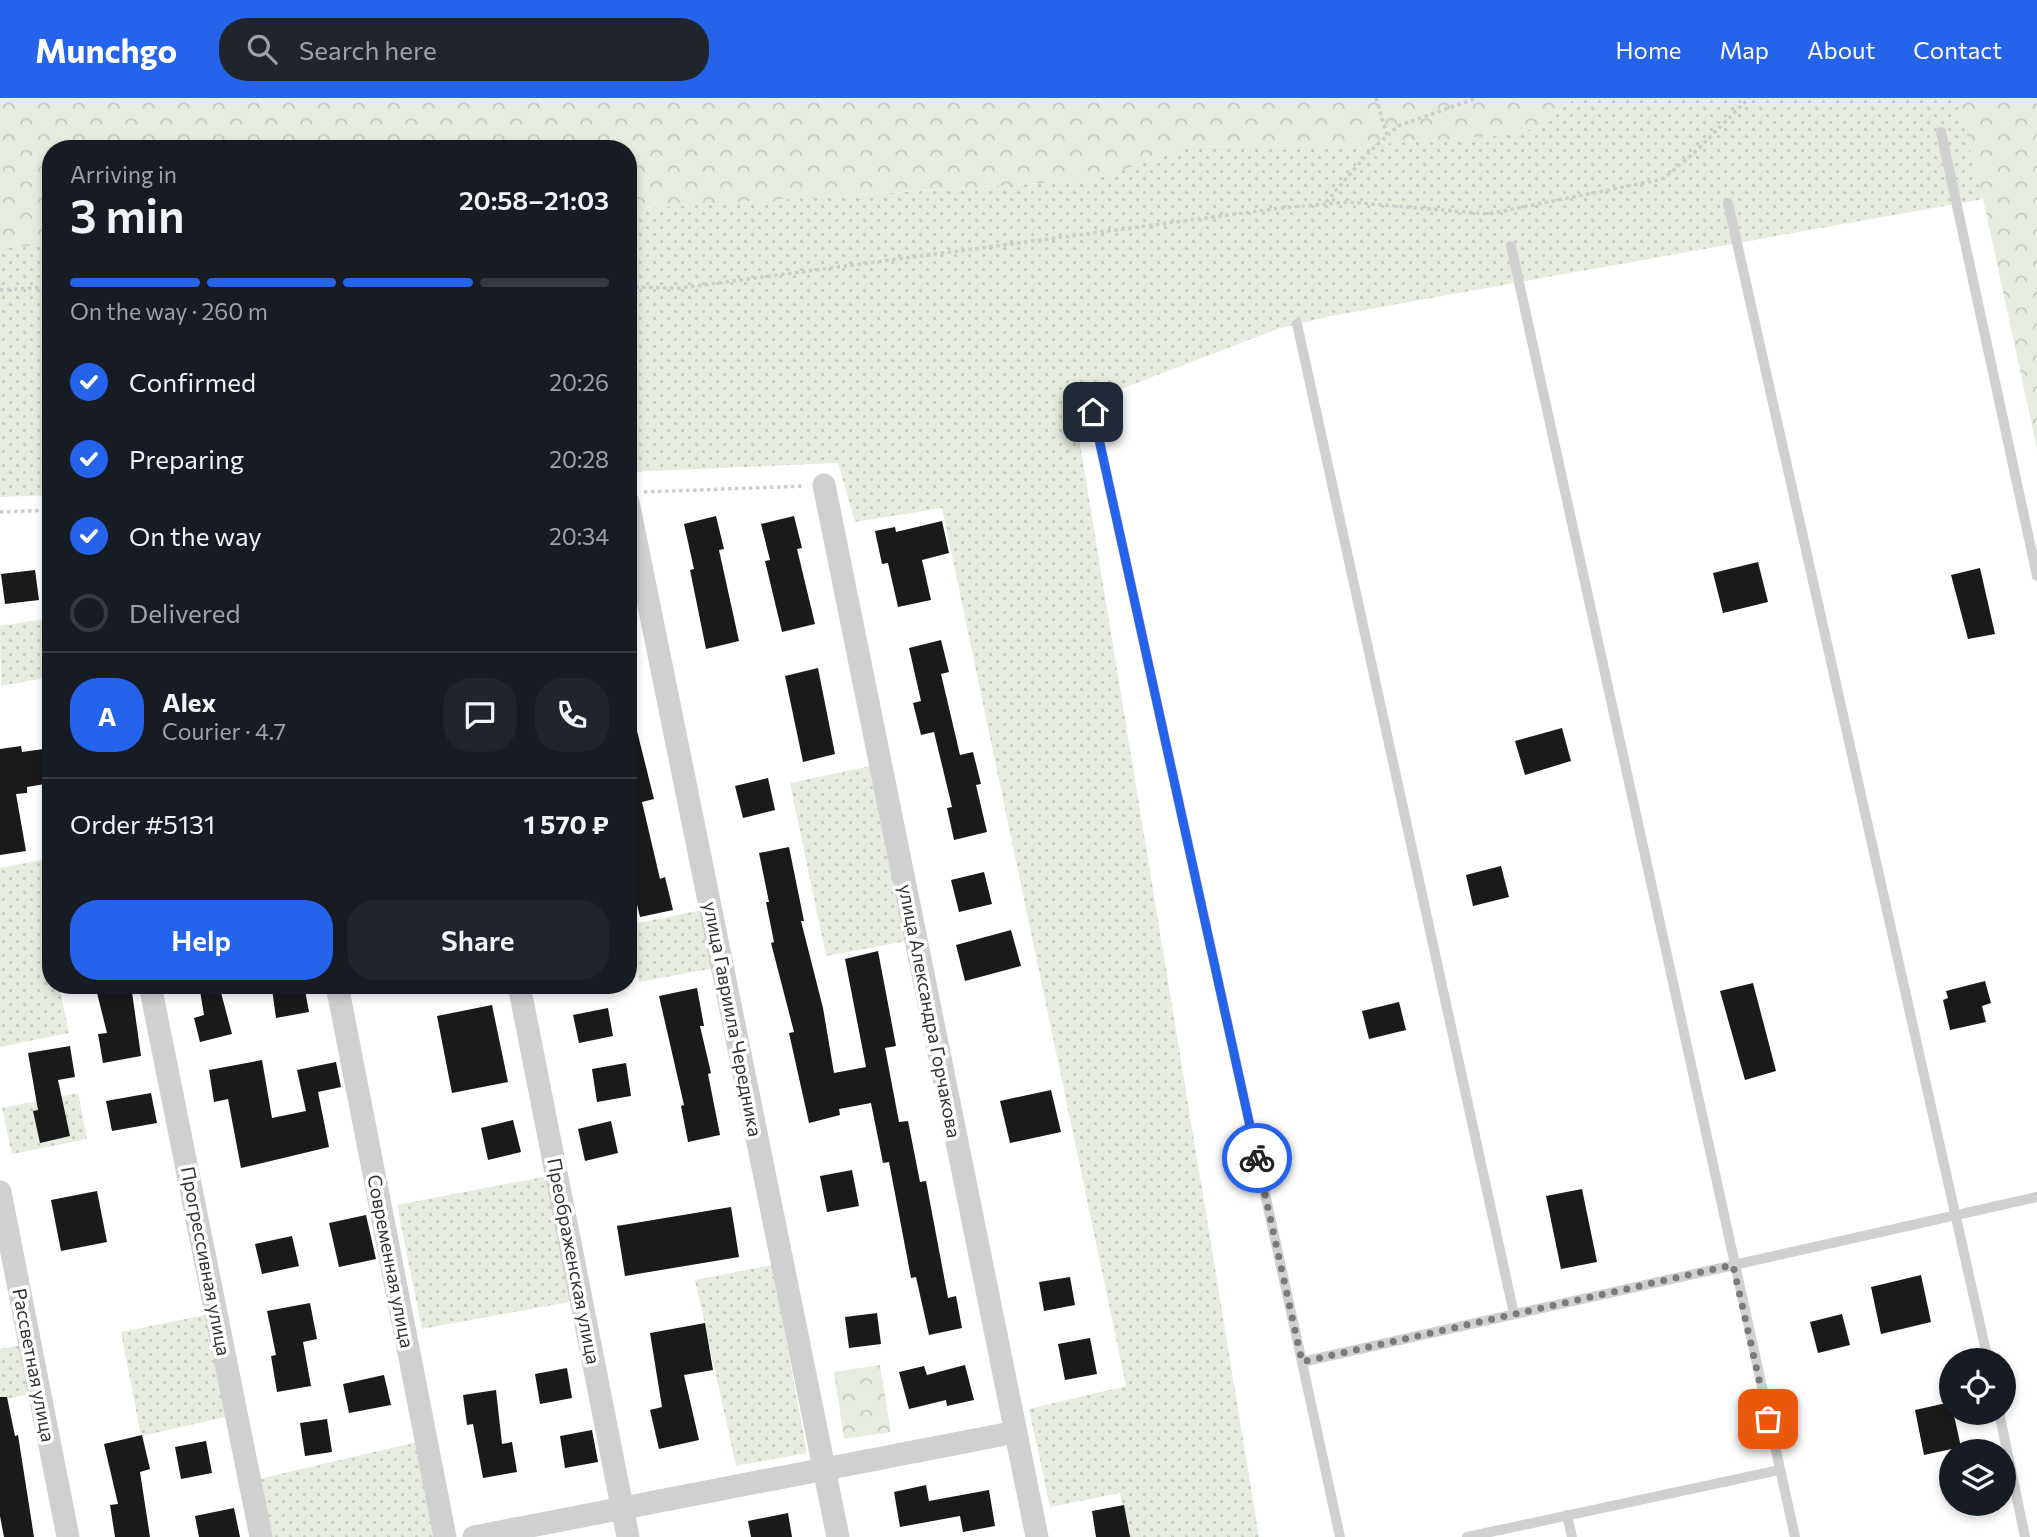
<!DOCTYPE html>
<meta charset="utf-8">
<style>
:root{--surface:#171b24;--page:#20242c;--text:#f1f3f6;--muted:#9ea1a6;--line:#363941;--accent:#2563eb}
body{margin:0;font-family:Commissioner,sans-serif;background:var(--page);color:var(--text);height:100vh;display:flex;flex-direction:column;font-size:26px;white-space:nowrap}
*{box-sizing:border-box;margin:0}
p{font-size:23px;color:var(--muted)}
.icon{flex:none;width:38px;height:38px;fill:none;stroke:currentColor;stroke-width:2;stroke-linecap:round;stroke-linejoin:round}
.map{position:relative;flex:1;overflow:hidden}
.panel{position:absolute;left:42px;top:42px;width:595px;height:854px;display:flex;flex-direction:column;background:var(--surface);border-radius:28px;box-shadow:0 4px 10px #0003}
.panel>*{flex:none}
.tools{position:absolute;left:1939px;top:1250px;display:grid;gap:14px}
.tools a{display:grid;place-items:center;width:77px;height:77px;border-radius:50%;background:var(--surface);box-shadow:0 4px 10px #0003;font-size:35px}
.pin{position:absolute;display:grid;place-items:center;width:60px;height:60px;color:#fff;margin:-30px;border-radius:14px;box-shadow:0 4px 10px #0006}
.courier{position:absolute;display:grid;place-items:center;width:70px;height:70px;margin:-35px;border:5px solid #2563eb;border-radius:50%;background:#fff;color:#222;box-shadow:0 2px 9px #0007}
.headline em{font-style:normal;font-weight:600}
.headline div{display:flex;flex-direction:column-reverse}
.headline{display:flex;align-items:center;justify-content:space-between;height:119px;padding:0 28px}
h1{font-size:46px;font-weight:600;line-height:52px}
.bar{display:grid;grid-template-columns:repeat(4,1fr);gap:10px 7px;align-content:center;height:84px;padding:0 28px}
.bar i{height:9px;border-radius:5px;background:var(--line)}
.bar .active{background:var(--accent)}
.bar p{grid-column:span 4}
.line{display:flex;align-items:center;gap:18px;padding:0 28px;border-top:2px solid var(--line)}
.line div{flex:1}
.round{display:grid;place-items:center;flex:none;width:74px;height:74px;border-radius:28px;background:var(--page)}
ol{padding:0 28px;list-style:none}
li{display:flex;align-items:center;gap:21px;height:77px}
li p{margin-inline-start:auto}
li .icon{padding:7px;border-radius:50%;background:var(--accent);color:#fff;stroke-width:4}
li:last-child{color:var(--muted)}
li i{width:38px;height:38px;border:4px solid var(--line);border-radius:50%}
.button{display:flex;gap:14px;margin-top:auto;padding:14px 28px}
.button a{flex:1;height:80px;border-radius:28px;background:var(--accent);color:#fff;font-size:28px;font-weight:600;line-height:80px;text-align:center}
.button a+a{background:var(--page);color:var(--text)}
header{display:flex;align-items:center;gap:42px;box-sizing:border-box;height:98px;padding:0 35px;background:var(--accent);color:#fff}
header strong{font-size:33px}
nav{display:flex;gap:38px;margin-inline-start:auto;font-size:24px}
.search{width:490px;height:63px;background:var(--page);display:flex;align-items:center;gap:18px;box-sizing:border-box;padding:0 24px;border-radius:28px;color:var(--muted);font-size:26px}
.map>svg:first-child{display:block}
.grass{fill:url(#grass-dots)}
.forest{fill:url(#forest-crowns)}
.building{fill:#1a1a1a}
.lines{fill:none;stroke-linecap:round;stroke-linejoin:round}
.path{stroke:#cdcdcd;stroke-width:3.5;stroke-dasharray:3.5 3.5;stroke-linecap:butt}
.lane{stroke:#d0d0d0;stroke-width:10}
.street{stroke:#d0d0d0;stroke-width:23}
.done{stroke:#7a7a7a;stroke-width:7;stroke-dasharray:0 12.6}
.route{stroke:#2563eb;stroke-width:9}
.labels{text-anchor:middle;stroke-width:7;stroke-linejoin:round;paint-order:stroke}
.street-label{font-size:19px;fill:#333;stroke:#fff}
</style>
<header>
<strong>Munchgo</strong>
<div class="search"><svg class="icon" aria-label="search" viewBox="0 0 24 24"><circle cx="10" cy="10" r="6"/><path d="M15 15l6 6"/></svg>Search here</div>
<nav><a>Home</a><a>Map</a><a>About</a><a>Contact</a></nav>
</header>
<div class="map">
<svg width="2037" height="1439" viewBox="0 0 2037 1439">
<defs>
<pattern id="grass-dots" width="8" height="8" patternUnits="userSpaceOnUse" patternTransform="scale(1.75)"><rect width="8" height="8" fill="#e6ecdf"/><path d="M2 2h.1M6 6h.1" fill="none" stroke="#c6cbc0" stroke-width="1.8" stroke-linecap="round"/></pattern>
<pattern id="forest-crowns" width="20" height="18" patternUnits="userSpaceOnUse" patternTransform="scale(1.75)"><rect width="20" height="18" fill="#e6ecdf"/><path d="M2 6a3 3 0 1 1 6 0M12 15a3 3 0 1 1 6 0" fill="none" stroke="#c6cbc0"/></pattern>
</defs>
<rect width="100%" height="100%" fill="#fff"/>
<g class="grass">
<path d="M 1575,0 L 1957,0 L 1983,101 L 1331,218 L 1277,231 L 1074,309 L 1259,1439 L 1129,1439 L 1120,1395 L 1050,1409 L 1029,1311 L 1126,1288 L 942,410 L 855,424 L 838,365 L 628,374 L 628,111 L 1093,82 L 1189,49 L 1378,46 L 1492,38 L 1539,30 Z"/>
<path d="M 51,147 L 51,397 L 0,399 L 0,150 Z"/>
<path d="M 51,520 L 51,579 L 1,588 L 0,528 Z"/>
<path d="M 871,668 L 912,842 L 826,858 L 790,685 Z"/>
<path d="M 51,760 L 51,810 L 44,812 L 51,846 L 51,887 L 59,887 L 69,935 L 0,949 L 0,770 Z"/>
<path d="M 702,812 L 715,870 L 639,884 L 628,827 Z"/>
<path d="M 78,995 L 87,1041 L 12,1056 L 2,1010 Z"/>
<path d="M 548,1078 L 574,1203 L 422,1231 L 397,1107 Z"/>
<path d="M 772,1167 L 807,1355 L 736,1368 L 695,1182 Z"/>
<path d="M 205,1217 L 226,1319 L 141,1338 L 121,1234 Z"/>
<path d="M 21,1247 L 31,1296 L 0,1302 L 0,1251 Z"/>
<path d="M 417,1344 L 434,1439 L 268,1439 L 259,1381 Z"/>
</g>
<g class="forest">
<path d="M 0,0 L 1575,0 L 1539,30 L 1492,38 L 1378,46 L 1189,49 L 1093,82 L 628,111 L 628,51 L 51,51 L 51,147 L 0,150 Z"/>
<path d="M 1957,0 L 2037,0 L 2037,351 L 1983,101 Z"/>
<path d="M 880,1267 L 891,1334 L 844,1341 L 834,1274 Z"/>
</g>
<g class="building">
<path d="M 716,418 L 724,451 L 719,452 L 739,543 L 706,551 L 690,472 L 694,471 L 684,426 Z"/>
<path d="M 794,418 L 802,450 L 797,451 L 815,526 L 782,534 L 765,463 L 770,462 L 761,426 Z"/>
<path d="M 942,423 L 949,455 L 922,462 L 931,502 L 898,509 L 888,465 L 882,466 L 875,433 L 895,429 L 896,434 Z"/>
<path d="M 1758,464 L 1768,504 L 1723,515 L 1713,475 Z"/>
<path d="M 1980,470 L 1995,536 L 1968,541 L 1951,477 Z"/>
<path d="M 35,472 L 39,502 L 5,506 L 1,476 Z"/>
<path d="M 941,542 L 949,574 L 941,576 L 960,657 L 973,654 L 981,686 L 976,687 L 987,734 L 954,742 L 947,710 L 952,709 L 934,634 L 921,637 L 913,605 L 921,603 L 909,550 Z"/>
<path d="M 818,570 L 835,656 L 803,664 L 785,578 Z"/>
<path d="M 635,625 L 654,701 L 642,704 L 660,781 L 665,779 L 673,812 L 640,819 L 628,768 L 628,626 Z"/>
<path d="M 1562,630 L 1571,663 L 1525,677 L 1515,643 Z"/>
<path d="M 21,648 L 22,654 L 51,650 L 51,685 L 27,689 L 27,695 L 16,696 L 26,753 L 0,757 L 0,651 Z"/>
<path d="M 768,680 L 775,712 L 743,720 L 735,688 Z"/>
<path d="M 789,749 L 804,823 L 801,823 L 823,910 L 834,975 L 866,969 L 845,861 L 878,853 L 896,948 L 885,950 L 899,1024 L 908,1023 L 920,1084 L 926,1083 L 948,1200 L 956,1198 L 962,1230 L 929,1237 L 916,1179 L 911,1180 L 889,1064 L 883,1065 L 871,1005 L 839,1011 L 840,1017 L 809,1025 L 789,935 L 794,934 L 771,845 L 774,844 L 766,804 L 769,804 L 759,755 Z"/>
<path d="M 1501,768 L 1509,799 L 1473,808 L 1466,777 Z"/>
<path d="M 984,774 L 992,806 L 959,814 L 951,782 Z"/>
<path d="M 1011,832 L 1021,868 L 965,883 L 956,847 Z"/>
<path d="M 1985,883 L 1991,905 L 1982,908 L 1986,924 L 1950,932 L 1943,902 L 1948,900 L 1946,893 Z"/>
<path d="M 1753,885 L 1776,973 L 1745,982 L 1720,893 Z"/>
<path d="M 95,887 L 131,887 L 141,958 L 103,965 L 98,936 L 107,935 Z"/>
<path d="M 199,887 L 219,887 L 232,936 L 200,944 L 194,920 L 204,917 Z"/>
<path d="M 292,887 L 304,887 L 309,914 L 276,920 L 272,891 Z"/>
<path d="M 697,890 L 704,928 L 700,928 L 711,975 L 708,976 L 720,1037 L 688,1044 L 681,1008 L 684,1007 L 659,898 Z"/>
<path d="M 1399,904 L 1406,932 L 1369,941 L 1362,913 Z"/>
<path d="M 492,907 L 508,984 L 452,995 L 437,918 Z"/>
<path d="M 608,910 L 613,938 L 579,945 L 573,917 Z"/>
<path d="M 70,948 L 75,979 L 58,982 L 70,1038 L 40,1045 L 33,1013 L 38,1012 L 28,955 Z"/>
<path d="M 262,962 L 272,1020 L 306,1013 L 297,972 L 336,964 L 341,989 L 318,994 L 329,1049 L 241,1070 L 228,1001 L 214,1004 L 209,972 Z"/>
<path d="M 626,965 L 631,998 L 597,1004 L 592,971 Z"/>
<path d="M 1051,992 L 1061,1034 L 1010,1045 L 1000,1003 Z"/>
<path d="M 151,995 L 157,1025 L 112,1033 L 106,1003 Z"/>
<path d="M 513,1022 L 521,1054 L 488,1062 L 481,1030 Z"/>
<path d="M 611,1023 L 618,1055 L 585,1063 L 578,1031 Z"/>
<path d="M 852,1072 L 859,1108 L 827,1114 L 820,1078 Z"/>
<path d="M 1582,1091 L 1597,1164 L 1561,1171 L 1546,1098 Z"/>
<path d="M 97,1093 L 107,1144 L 61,1153 L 51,1102 Z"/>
<path d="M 731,1109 L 739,1159 L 625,1178 L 617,1128 Z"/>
<path d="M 366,1117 L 376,1161 L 339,1169 L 329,1125 Z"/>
<path d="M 292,1138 L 299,1168 L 262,1176 L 255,1146 Z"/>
<path d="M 1921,1177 L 1931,1224 L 1881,1236 L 1871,1189 Z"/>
<path d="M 1070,1179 L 1075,1207 L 1044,1213 L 1039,1184 Z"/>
<path d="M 310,1205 L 317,1241 L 303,1244 L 311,1288 L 277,1294 L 271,1258 L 276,1257 L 267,1213 Z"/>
<path d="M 877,1215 L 881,1246 L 849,1250 L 845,1219 Z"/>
<path d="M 1842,1216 L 1850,1247 L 1818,1255 L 1810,1224 Z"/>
<path d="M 705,1225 L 713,1272 L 684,1277 L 699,1342 L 659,1351 L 650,1312 L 662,1309 L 650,1235 Z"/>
<path d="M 1090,1240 L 1097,1276 L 1065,1282 L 1058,1246 Z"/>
<path d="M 965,1267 L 974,1302 L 947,1308 L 946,1302 L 909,1311 L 899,1274 L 924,1268 L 927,1277 Z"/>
<path d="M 567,1270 L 572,1300 L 540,1306 L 535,1276 Z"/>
<path d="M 384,1277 L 391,1307 L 349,1315 L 343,1286 Z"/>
<path d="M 496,1292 L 502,1346 L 512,1344 L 517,1374 L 483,1380 L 473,1326 L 467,1327 L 463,1297 Z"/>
<path d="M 0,1299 L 7,1299 L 15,1338 L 18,1337 L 34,1439 L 4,1439 L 0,1418 Z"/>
<path d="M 1951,1304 L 1961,1349 L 1924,1357 L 1915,1312 Z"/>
<path d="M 327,1321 L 332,1354 L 305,1358 L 300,1325 Z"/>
<path d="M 592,1332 L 598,1364 L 565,1370 L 560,1338 Z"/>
<path d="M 142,1337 L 150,1371 L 140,1374 L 150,1439 L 115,1439 L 110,1407 L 118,1406 L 104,1346 Z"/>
<path d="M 206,1343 L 212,1375 L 181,1381 L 175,1349 Z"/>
<path d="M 926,1387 L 929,1403 L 989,1392 L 995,1428 L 963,1434 L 960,1418 L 900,1429 L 894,1394 Z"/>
<path d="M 1124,1407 L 1130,1439 L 1096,1439 L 1092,1413 Z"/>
<path d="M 234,1410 L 240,1439 L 199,1439 L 195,1418 Z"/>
<path d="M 788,1415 L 792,1439 L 751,1439 L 748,1423 Z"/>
</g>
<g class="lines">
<g class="path">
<path d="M 1376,0 L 1387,37"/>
<path d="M 1326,104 L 1369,54 L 1398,28 L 1477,0"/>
<path d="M 628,189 L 680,190 L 1281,110 L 1349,104 L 1488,116 L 1663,81 L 1694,55 L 1749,0"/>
<path d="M 0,192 L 51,189"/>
<path d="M 644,394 L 805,388"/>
<path d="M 0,414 L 51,412"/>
</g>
<g class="lane">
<path d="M 1941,34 L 2037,478"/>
<path d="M 1728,105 L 1988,1262"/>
<path d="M 1511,148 L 1795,1439"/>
<path d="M 1297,226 L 1514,1216"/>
<path d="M 1093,314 L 1302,1264"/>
<path d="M 1999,1314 L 2025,1439"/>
<path d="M 1567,1417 L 1572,1439"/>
<path d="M 1340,1439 L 1302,1264 L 2037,1099"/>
<path d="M 1467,1439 L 1780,1372"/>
</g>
<g class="street">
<path d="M 824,387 L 1037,1439"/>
<path d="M 628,404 L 838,1439"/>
<path d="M 150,887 L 261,1439"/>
<path d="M 337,887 L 445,1439"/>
<path d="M 519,887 L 628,1439"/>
<path d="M 0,1094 L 68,1439"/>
<path d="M 474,1439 L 1016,1334"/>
</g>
</g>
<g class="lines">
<path class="done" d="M 1257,1060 L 1302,1264 L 1733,1167 L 1768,1321"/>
<path class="route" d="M 1093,314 L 1257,1060"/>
</g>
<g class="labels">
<g class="street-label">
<text transform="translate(930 913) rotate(79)" y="7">улица Александра Горчакова</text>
<text transform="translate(733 921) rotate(79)" y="7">улица Гавриила Чередника</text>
<text transform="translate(206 1163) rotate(79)" y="7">Прогрессивная улица</text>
<text transform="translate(391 1163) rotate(79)" y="7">Современная улица</text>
<text transform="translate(574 1163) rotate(79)" y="7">Преображенская улица</text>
<text transform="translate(34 1267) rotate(79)" y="7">Рассветная улица</text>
</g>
</g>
</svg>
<div class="tools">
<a><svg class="icon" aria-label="locate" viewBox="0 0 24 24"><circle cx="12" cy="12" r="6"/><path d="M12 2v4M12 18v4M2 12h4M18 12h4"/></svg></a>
<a><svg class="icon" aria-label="layers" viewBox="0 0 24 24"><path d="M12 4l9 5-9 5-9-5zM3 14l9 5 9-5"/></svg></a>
</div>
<div class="pin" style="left:1768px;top:1321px;background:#ea580c"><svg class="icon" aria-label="bag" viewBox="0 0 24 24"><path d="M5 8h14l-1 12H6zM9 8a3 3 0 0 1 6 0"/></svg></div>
<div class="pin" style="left:1093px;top:314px;background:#1f2937"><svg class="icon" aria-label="home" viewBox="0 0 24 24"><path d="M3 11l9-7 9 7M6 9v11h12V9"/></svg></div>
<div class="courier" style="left:1257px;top:1060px"><svg class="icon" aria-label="bike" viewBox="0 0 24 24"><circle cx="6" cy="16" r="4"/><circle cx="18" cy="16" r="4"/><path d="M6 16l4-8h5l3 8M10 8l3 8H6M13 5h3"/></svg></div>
<section class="panel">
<div class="headline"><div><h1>3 min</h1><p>Arriving in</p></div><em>20:58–21:03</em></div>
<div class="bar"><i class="active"></i><i class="active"></i><i class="active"></i><i></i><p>On the way · 260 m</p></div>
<ol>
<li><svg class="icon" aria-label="check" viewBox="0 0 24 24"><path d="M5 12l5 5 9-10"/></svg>Confirmed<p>20:26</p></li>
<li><svg class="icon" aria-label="check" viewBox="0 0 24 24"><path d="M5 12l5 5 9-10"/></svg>Preparing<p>20:28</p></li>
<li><svg class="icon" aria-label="check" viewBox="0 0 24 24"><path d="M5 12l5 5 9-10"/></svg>On the way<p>20:34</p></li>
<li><i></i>Delivered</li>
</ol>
<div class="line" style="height:126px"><b class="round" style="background:var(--accent);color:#fff">A</b><div><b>Alex</b><p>Courier · 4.7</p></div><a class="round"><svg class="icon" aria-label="chat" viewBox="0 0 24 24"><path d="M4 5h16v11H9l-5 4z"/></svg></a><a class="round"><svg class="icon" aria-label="phone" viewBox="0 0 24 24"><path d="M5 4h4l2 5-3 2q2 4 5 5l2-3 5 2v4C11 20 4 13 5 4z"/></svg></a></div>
<div class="line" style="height:91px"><div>Order #5131</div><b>1 570 ₽</b></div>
<div class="button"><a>Help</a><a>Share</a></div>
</section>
</div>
